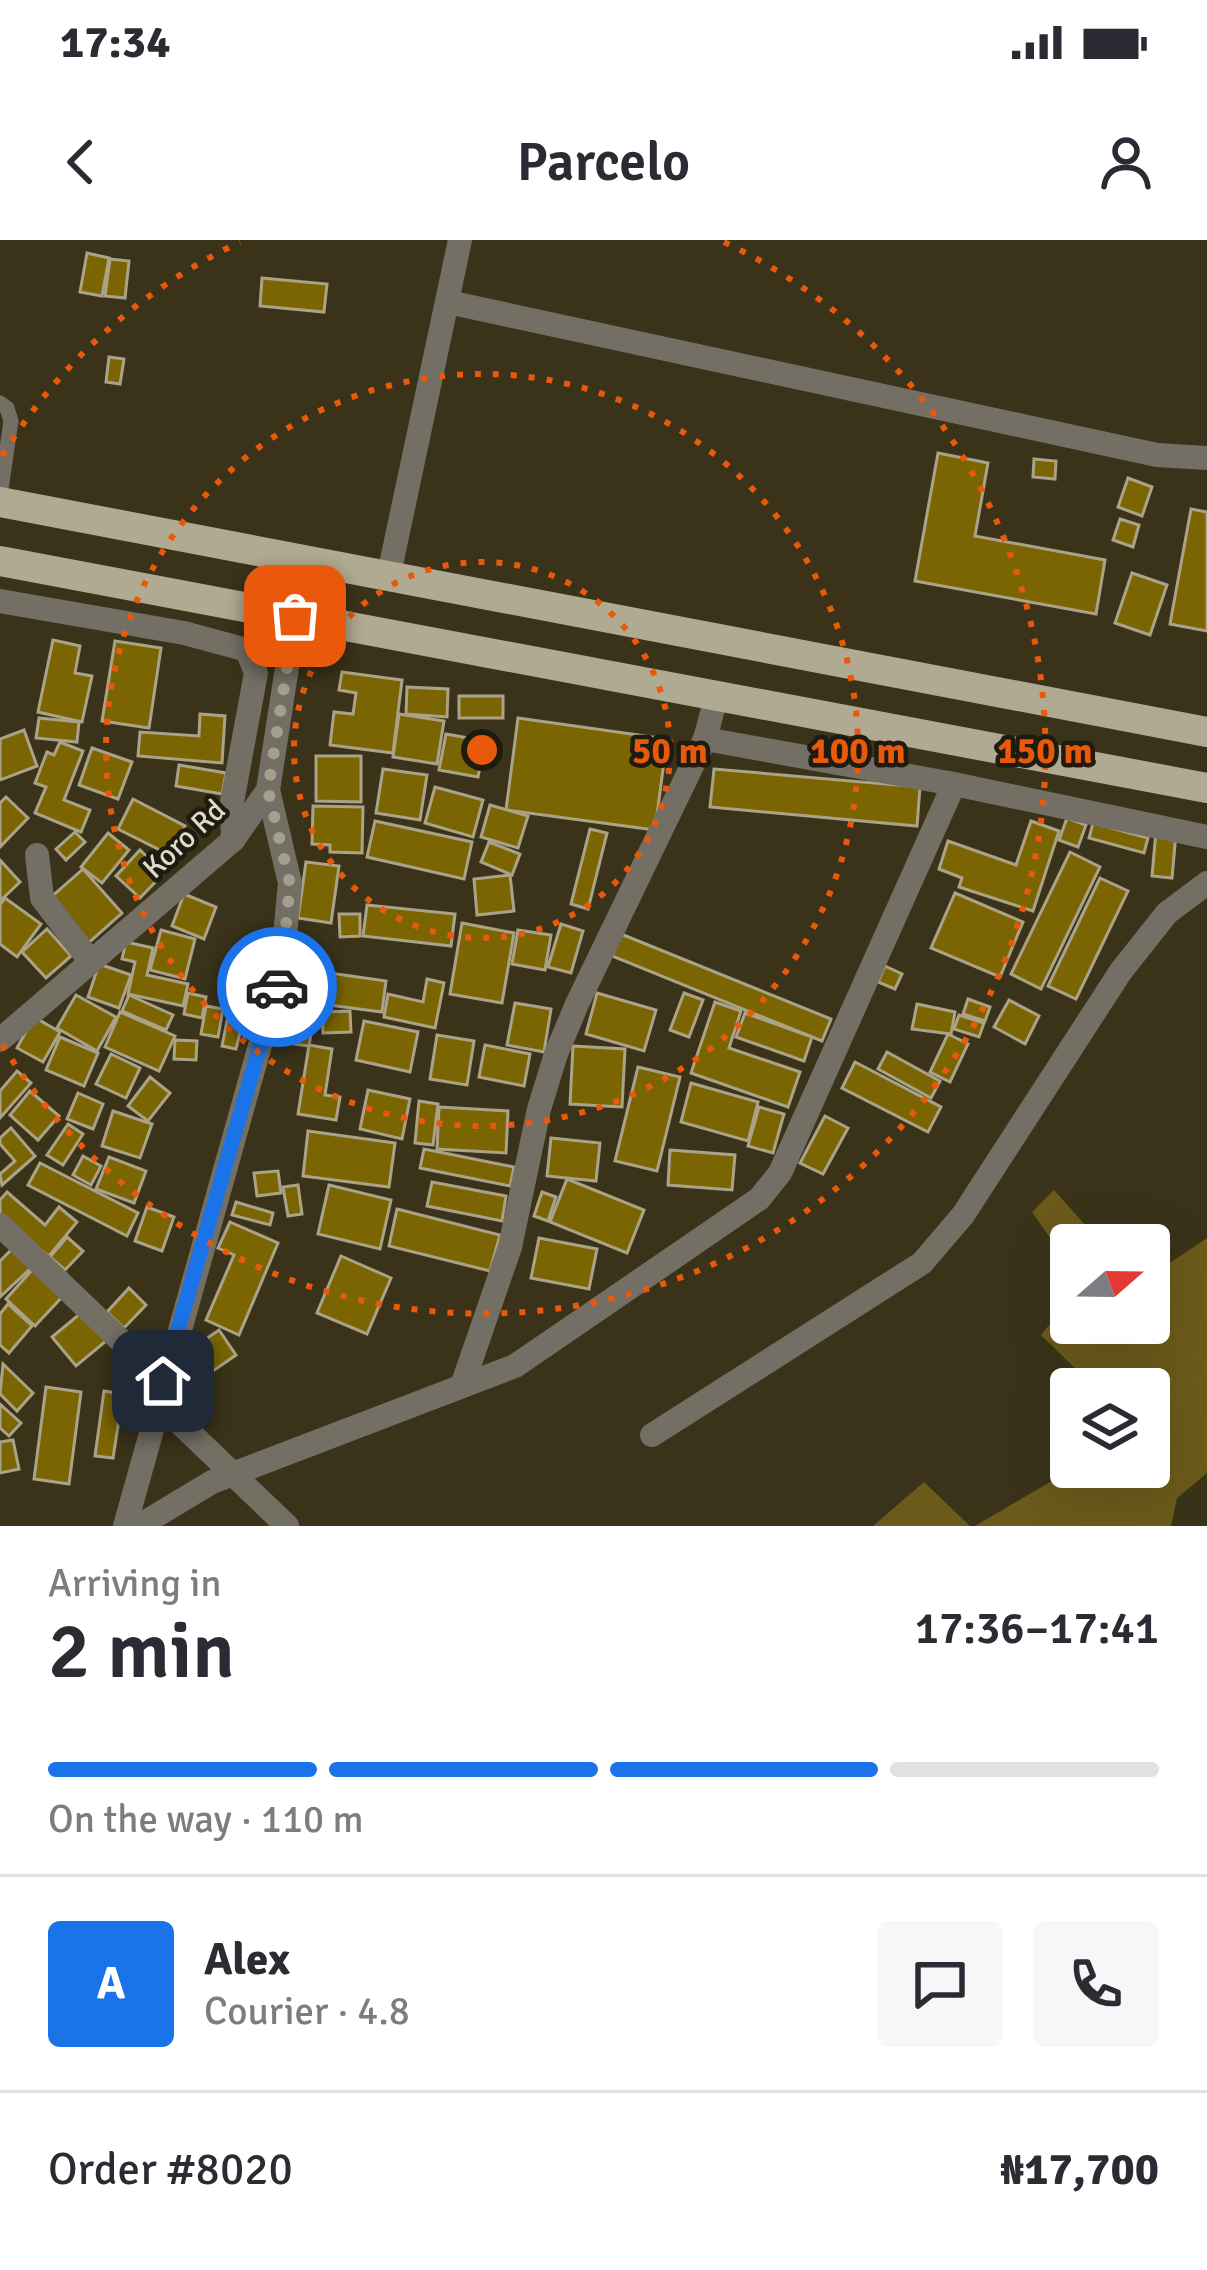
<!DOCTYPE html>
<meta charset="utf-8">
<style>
:root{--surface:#fff;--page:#f7f7f7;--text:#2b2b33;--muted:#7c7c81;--line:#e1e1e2;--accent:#1a73e8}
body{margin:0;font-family:Signika,sans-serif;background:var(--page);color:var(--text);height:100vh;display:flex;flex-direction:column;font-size:45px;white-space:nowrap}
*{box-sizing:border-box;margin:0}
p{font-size:39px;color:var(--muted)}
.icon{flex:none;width:66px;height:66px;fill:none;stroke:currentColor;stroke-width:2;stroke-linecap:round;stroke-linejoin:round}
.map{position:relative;height:1286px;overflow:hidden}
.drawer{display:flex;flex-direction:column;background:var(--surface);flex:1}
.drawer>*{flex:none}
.needle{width:78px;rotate:70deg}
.controls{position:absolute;left:1050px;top:984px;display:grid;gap:24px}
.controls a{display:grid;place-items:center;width:120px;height:120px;border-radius:12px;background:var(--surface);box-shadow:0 12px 48px #0002;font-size:60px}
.pin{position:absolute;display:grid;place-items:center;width:102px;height:102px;color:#fff;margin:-51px;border-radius:24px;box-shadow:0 6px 18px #0006}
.courier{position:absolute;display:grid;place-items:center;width:120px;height:120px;margin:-60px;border:9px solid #1a73e8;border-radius:50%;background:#fff;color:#222;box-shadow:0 3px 15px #0007}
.summary em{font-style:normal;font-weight:600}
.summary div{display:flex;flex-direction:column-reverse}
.summary{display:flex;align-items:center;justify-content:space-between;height:204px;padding:0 48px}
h1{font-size:78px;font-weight:600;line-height:90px}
.bar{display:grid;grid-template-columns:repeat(4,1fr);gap:18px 12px;align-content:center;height:144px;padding:0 48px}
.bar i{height:15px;border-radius:9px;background:var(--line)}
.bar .current{background:var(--accent)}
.bar p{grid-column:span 4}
.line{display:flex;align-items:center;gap:30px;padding:0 48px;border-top:3px solid var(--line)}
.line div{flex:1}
.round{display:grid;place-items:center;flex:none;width:126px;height:126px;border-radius:12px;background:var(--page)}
.status{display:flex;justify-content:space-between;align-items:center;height:84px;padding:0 60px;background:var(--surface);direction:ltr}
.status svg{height:33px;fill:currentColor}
header{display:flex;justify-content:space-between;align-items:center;height:156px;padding:0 48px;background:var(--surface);font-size:54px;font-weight:600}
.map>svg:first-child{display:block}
.forest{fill:#6b5a1a}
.building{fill:#7b6502;stroke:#aba387;stroke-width:3}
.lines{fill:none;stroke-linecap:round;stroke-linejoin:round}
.service{stroke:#736f64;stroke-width:15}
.minor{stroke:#736f64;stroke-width:24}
.primary{stroke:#b1aa92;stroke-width:30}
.done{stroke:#a5a08e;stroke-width:12;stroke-dasharray:0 21.6}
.route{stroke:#1a73e8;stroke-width:15}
.ring{fill:none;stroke:#e8590c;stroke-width:6;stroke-dasharray:6 12}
.labels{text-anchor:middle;stroke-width:9;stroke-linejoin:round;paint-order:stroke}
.street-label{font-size:30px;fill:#dfdacc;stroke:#1e1b10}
.centre{fill:#e8590c;stroke:#1e1b10;stroke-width:6}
.ring-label{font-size:36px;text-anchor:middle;font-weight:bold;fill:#e8590c;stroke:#1e1b10;stroke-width:9;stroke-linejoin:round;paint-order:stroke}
</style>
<div class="status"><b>17:34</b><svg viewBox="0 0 49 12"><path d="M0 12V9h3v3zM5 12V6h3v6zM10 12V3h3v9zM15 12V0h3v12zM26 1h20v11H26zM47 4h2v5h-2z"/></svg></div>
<header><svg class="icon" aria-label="back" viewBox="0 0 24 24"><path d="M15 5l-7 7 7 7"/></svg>Parcelo<svg class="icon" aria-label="person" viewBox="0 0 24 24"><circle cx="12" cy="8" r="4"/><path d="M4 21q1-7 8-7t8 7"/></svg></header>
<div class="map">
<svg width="1207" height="1286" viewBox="0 0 1207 1286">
<rect width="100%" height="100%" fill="#3a331a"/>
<g class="forest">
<path d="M 1054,950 L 1103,1005 L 1071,1005 L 1071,1028 L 1032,972 Z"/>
<path d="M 1207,998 L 1207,1233 L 1177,1258 L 1171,1286 L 975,1286 L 1057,1238 L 1071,1222 L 1071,1227 L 1149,1227 L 1149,1149 L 1096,1149 L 1041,1095 L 1071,1058 L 1071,1083 L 1149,1083 L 1149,1037 Z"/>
<path d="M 924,1242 L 970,1286 L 873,1286 Z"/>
</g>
<g class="building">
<path d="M 87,13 L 109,18 L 102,56 L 80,52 Z"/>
<path d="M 110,19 L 129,21 L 125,58 L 105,56 Z"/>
<path d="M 262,38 L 327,44 L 324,72 L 260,66 Z"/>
<path d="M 109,117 L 124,119 L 120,144 L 106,142 Z"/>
<path d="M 938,213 L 988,223 L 975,296 L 1105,320 L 1096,374 L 915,341 Z"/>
<path d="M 1034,219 L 1056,221 L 1055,239 L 1033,237 Z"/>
<path d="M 1128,238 L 1152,247 L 1142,276 L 1118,267 Z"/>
<path d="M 1191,269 L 1207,272 L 1207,391 L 1170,384 Z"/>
<path d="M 1120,279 L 1139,285 L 1133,307 L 1113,300 Z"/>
<path d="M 1132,333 L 1167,345 L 1150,395 L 1115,383 Z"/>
<path d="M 53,400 L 80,406 L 75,433 L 92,436 L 82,482 L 38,472 Z"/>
<path d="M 115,401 L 161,408 L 149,488 L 102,481 Z"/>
<path d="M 342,432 L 402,440 L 393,513 L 330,505 L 334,472 L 353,474 L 356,453 L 339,450 Z"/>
<path d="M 407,447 L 448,449 L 447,477 L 406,474 Z"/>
<rect x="459" y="456" width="44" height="22"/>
<path d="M 200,474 L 225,476 L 222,523 L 138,516 L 140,492 L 199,496 Z"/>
<path d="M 399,474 L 444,481 L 437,524 L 393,517 Z"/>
<path d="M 39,478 L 79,482 L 77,502 L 36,498 Z"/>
<path d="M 518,478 L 667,499 L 655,590 L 506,570 Z"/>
<path d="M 24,490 L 37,526 L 0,540 L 0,499 Z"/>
<path d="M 446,494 L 485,501 L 478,537 L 439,530 Z"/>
<path d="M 60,502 L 83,511 L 64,560 L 90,570 L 81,592 L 35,573 L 46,547 L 35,543 L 47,512 L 54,515 Z"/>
<path d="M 92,508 L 132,522 L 118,559 L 79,545 Z"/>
<path d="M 316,516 L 361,516 L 361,562 L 316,561 Z"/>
<path d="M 179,525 L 226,533 L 222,554 L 176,546 Z"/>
<path d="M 383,529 L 427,535 L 420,580 L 376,573 Z"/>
<path d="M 714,529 L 920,547 L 917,586 L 710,567 Z"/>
<path d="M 435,547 L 483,560 L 473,597 L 425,583 Z"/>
<path d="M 6,557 L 28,578 L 0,607 L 0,563 Z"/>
<path d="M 133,559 L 185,586 L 170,615 L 118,589 Z"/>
<path d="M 490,565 L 528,576 L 518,608 L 481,597 Z"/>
<path d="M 313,566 L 363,567 L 362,613 L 330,612 L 330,605 L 312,604 Z"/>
<path d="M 1067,578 L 1086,585 L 1078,607 L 1059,600 Z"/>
<path d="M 375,581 L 472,602 L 464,639 L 367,617 Z"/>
<path d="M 1031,581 L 1059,591 L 1033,671 L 959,647 L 962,638 L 939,629 L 948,601 L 1016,625 Z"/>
<path d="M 1093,583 L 1148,598 L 1144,613 L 1089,598 Z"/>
<path d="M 590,589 L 607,593 L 588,669 L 571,664 Z"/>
<path d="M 1156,591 L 1176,593 L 1172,638 L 1152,636 Z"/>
<path d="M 75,592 L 85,602 L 66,620 L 56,609 Z"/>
<path d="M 108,593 L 129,610 L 102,643 L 81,627 Z"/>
<path d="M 489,602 L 520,614 L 512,635 L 481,622 Z"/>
<path d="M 140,610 L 164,633 L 140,658 L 116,636 Z"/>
<path d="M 1070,612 L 1100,627 L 1041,749 L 1011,734 Z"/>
<path d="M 0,620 L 20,642 L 0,661 Z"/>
<path d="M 306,622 L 339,626 L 331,683 L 298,678 Z"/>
<path d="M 83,629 L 122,673 L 86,705 L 49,659 Z"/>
<path d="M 510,635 L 514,671 L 477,675 L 474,639 Z"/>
<path d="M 1100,638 L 1128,651 L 1076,759 L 1048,746 Z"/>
<path d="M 955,653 L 1023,682 L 1000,737 L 931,708 Z"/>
<path d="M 184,654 L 216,667 L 204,699 L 172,686 Z"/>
<path d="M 5,658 L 41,684 L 17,717 L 0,704 L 0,665 Z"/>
<path d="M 367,665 L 455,674 L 451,706 L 363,696 Z"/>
<path d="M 339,674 L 360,674 L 360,696 L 340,697 Z"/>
<path d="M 462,683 L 514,693 L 502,763 L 450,754 Z"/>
<path d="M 561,684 L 583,691 L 571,733 L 548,727 Z"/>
<path d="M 47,689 L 71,716 L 46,738 L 22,712 Z"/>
<path d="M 161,690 L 195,699 L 185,739 L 150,730 Z"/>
<path d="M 518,690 L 551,695 L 545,730 L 512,724 Z"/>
<path d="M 621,694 L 831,779 L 822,801 L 612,716 Z"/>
<path d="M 126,702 L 153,708 L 147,735 L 188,744 L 183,766 L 128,754 L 135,722 L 122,719 Z"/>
<path d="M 99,724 L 131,735 L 119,768 L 88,757 Z"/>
<path d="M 885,726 L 902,734 L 895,749 L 878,742 Z"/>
<path d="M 302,729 L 386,741 L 382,772 L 298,761 Z"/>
<path d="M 427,739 L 444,743 L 435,788 L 384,777 L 388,754 L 423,762 Z"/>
<path d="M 188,753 L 206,757 L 202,778 L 184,774 Z"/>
<path d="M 597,753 L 656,770 L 644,811 L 586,794 Z"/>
<path d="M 684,753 L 703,760 L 689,797 L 670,790 Z"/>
<path d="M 76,755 L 116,777 L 97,811 L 57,788 Z"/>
<path d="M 129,755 L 173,775 L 166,790 L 122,771 Z"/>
<path d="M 968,759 L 990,767 L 985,781 L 963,774 Z"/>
<path d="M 1009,760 L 1039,776 L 1025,804 L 994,787 Z"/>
<path d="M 715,762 L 741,771 L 729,808 L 800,832 L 788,867 L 691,833 Z"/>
<path d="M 515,763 L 551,769 L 544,812 L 507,805 Z"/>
<path d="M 917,764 L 955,772 L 951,794 L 912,789 Z"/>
<path d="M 300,765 L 315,768 L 309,806 L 294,804 Z"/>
<path d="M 206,766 L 223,769 L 218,797 L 201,794 Z"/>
<path d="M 350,771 L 351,792 L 323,793 L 322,772 Z"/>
<path d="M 120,772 L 175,796 L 159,831 L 105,807 Z"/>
<path d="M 745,773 L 812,797 L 804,821 L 736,797 Z"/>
<path d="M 959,775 L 984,783 L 979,797 L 954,789 Z"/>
<path d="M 34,777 L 60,792 L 43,822 L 17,808 Z"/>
<path d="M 227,781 L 242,785 L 236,809 L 222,806 Z"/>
<path d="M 364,781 L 418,792 L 410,832 L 356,820 Z"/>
<path d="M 948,794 L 968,804 L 950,842 L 930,832 Z"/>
<path d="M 437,795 L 474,801 L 467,845 L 430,839 Z"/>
<path d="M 60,797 L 98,813 L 84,846 L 46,830 Z"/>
<path d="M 175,800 L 197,801 L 196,820 L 174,819 Z"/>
<path d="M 309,805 L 332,809 L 325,855 L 340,857 L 336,880 L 298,874 Z"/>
<path d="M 485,805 L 530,814 L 524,846 L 479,837 Z"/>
<path d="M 573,806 L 625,809 L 622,867 L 570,864 Z"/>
<path d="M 887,812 L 940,841 L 931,858 L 878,829 Z"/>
<path d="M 111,814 L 140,828 L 126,858 L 96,844 Z"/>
<path d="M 855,822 L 941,867 L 928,892 L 842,848 Z"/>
<path d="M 638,827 L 680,837 L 657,931 L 615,921 Z"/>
<path d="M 17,831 L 31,843 L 0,878 L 0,851 Z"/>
<path d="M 150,837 L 170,853 L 148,881 L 128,866 Z"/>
<path d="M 691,843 L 758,862 L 748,901 L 681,882 Z"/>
<path d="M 368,850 L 410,859 L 402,899 L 360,889 Z"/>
<path d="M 30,851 L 59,876 L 38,900 L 10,875 Z"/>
<path d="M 78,853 L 103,864 L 93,889 L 67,879 Z"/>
<path d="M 419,861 L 438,864 L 433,905 L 415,903 Z"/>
<path d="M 439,867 L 508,871 L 506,913 L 437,909 Z"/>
<path d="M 759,867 L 784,874 L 773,913 L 748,906 Z"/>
<path d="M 113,871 L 152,884 L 140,918 L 102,906 Z"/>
<path d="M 825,876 L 848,888 L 823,934 L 800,923 Z"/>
<path d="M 68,884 L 83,894 L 63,925 L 47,915 Z"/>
<path d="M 11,888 L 35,916 L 2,945 L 0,934 L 15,921 L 0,904 L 0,898 Z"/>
<path d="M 308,891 L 395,903 L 389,947 L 303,936 Z"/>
<path d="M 551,898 L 600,903 L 596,941 L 547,936 Z"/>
<path d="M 424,909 L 514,927 L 510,946 L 420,928 Z"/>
<path d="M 670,910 L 735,915 L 732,950 L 668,945 Z"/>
<path d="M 83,916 L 101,926 L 91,945 L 73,935 Z"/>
<path d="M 109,917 L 146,931 L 134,963 L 96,949 Z"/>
<path d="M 40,923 L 138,973 L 127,996 L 28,945 Z"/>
<path d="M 278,931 L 281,953 L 257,956 L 254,933 Z"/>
<path d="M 567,939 L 644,970 L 627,1013 L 550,982 Z"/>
<path d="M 432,942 L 506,956 L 502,981 L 427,966 Z"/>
<path d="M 298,945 L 302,974 L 288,976 L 283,947 Z"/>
<path d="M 329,945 L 391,960 L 380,1009 L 318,994 Z"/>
<path d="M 7,952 L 45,985 L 59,967 L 77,982 L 49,1016 L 0,981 L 0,960 Z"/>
<path d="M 542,952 L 556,957 L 548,981 L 534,976 Z"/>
<path d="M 236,962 L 273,973 L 270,985 L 232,975 Z"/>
<path d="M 147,967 L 174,977 L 162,1011 L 135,1001 Z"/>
<path d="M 397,969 L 500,995 L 490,1031 L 389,1006 Z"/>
<path d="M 230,982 L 278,1003 L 239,1095 L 206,1080 L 234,1015 L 218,1008 Z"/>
<path d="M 67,997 L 83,1011 L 65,1030 L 50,1017 Z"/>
<path d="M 539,998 L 597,1009 L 589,1049 L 531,1038 Z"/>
<path d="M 13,1008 L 31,1028 L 0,1057 L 0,1021 Z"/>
<path d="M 341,1016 L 391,1038 L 367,1094 L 317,1073 Z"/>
<path d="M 33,1029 L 62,1057 L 35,1086 L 6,1059 Z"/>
<path d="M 129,1048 L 146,1065 L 124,1088 L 107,1072 Z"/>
<path d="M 8,1064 L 32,1086 L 9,1113 L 0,1105 L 0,1074 Z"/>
<path d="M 82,1072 L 106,1101 L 76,1126 L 52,1097 Z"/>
<path d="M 219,1090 L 236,1115 L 210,1133 L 193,1108 Z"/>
<path d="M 3,1124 L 33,1153 L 17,1171 L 0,1154 Z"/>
<path d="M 46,1147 L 81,1152 L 69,1244 L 34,1239 Z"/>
<path d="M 104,1151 L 123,1154 L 113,1218 L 95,1216 Z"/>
<path d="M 0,1164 L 21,1183 L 9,1196 L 0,1188 Z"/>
<path d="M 13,1200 L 19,1229 L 0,1233 L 0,1202 Z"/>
</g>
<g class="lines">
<path class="service" d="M 0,163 L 7,168 L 11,181 L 0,256"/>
<g class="minor">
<path d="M 448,62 L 1157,215 L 1207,218"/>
<path d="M 389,334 L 460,0"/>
<path d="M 0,361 L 184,393 L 247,410 L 256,433 L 232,562 L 233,600"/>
<path d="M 705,499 L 954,544 L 1207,597"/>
<path d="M 37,615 L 42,658 L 91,722"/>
<path d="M 0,800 L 233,600 L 268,550 L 295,376"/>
<path d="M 0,985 L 163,1141"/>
<path d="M 463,1143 L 510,1007 L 539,869 L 556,814 L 577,764 L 705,499 L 717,454"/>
<path d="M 158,1162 L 287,1286"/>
<path d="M 652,1195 L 922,1023 L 963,975 L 1121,731 L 1167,673 L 1207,643"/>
<path d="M 125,1286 L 282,727 L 290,643 L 268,550"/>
<path d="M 139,1286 L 212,1242 L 515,1126 L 759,959 L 780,933 L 954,544"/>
</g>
<g class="primary">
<path d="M 0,262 L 1207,492"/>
<path d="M 0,321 L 1207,548"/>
</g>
</g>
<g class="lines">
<path class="done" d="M 277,747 L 282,727 L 290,644 L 268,550 L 295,376"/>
<path class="route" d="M 163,1141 L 277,747"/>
</g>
<g class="ring">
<circle cx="482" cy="510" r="188"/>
<circle cx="482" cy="510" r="376"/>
<path d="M2 216A563 563 0 0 1 240 2M724 2A563 563 0 1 1 2 804"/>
</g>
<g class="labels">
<g class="street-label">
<text transform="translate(184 599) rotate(-43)" y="10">Koro Rd</text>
</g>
</g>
<circle cx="482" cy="510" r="18" class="centre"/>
<g class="ring-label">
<text x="670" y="523">50 m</text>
<text x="858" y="523">100 m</text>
<text x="1045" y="523">150 m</text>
</g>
</svg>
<div class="controls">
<a><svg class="needle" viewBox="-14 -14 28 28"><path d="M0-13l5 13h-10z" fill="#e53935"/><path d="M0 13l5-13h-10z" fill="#7c7c81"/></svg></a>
<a><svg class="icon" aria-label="layers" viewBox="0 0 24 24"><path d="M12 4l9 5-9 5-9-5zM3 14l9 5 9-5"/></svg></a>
</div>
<div class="pin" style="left:295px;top:376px;background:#ea580c"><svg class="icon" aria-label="bag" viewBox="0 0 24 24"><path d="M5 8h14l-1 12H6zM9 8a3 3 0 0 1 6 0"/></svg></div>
<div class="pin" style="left:163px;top:1141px;background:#1f2937"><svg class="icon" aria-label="home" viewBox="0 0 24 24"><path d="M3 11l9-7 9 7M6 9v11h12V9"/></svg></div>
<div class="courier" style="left:277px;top:747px"><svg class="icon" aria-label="car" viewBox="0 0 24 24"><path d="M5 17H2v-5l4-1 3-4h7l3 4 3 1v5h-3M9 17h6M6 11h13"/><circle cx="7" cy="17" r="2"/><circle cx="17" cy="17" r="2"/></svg></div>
</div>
<section class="drawer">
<div class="summary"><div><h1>2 min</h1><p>Arriving in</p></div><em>17:36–17:41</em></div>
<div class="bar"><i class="current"></i><i class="current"></i><i class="current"></i><i></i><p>On the way · 110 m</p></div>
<div class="line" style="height:216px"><b class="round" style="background:var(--accent);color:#fff">A</b><div><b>Alex</b><p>Courier · 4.8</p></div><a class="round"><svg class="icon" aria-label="chat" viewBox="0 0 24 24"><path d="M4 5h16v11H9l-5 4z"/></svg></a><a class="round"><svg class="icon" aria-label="phone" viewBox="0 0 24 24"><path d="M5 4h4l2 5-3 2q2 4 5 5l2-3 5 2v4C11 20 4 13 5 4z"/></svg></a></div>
<div class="line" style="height:156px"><div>Order #8020</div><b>₦17,700</b></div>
</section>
